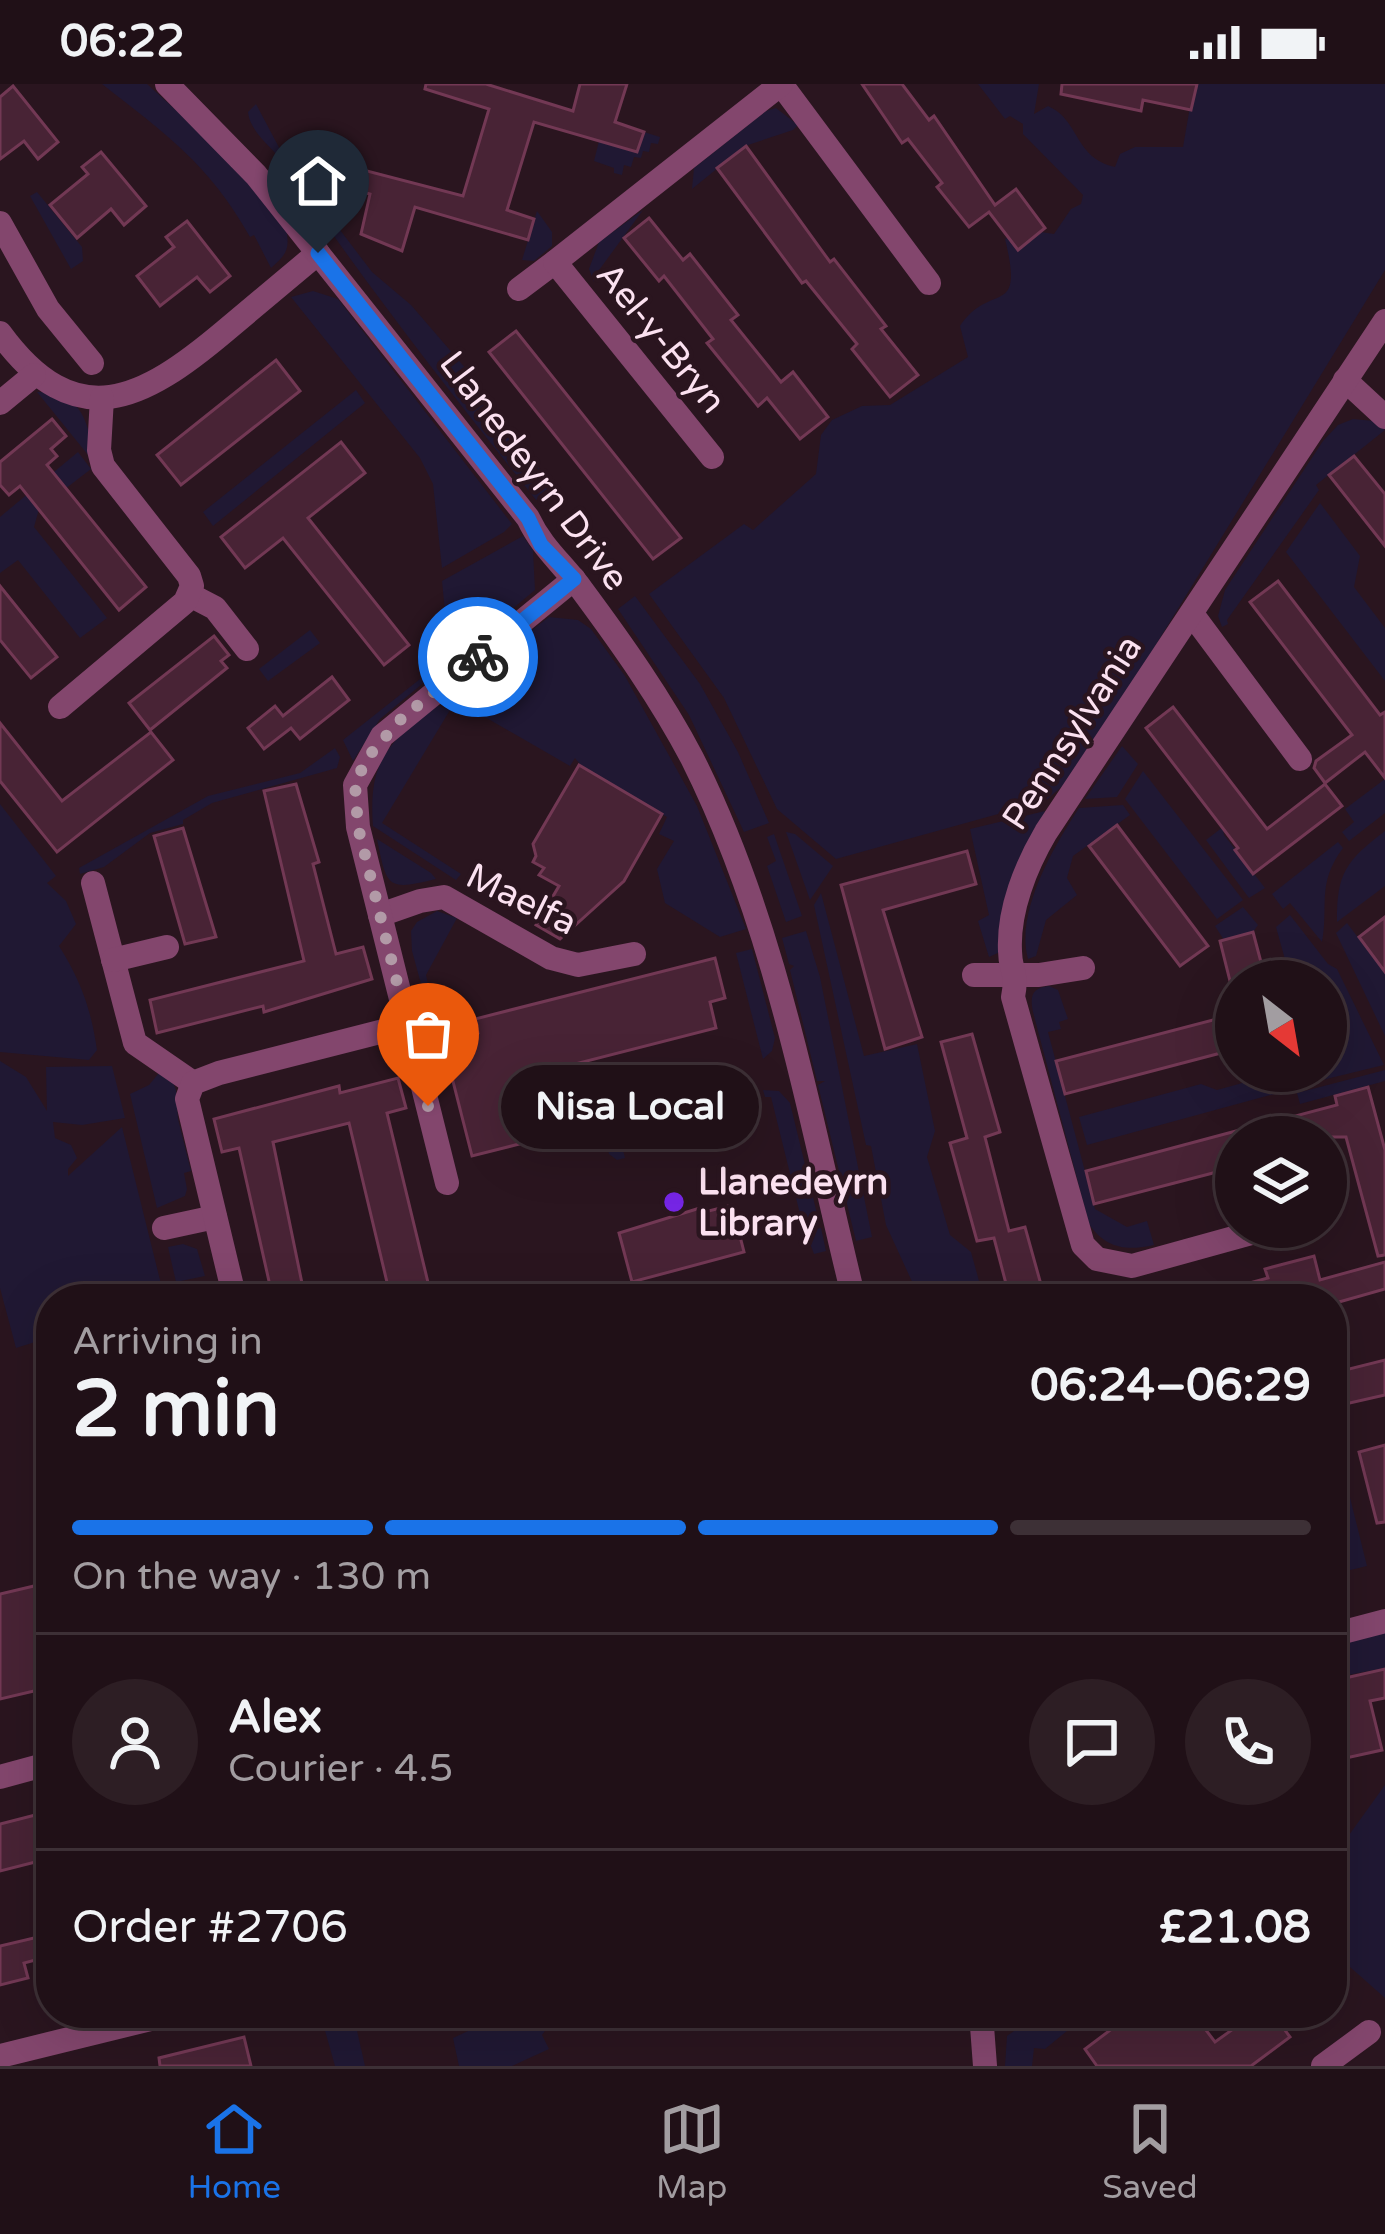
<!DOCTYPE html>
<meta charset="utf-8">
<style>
:root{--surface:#201017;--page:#2d1e24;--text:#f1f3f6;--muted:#a29da1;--line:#3d3036;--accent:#1a73e8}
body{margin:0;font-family:"Varela Round",sans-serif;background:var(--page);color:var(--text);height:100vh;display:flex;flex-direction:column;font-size:45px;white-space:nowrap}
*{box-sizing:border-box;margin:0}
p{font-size:39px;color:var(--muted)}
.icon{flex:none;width:66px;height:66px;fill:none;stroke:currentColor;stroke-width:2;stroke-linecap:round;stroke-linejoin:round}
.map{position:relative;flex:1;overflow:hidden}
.drawer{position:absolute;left:36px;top:1200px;width:1311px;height:744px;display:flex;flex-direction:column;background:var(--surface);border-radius:48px;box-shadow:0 12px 48px #0002,0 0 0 3px var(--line)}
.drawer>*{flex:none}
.needle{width:78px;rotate:149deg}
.fabs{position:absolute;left:1215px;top:876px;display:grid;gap:24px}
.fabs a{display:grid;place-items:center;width:132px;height:132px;border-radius:50%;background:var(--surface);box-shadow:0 12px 48px #0002,0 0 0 3px var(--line);font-size:60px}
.pin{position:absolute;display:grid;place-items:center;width:102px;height:102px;color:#fff;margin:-123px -51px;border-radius:50% 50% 50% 0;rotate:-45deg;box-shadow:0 0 12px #0007}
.pin .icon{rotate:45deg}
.courier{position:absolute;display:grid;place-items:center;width:120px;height:120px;margin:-60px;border:9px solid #1a73e8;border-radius:50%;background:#fff;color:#222;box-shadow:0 3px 15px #0007}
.bubble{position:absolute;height:84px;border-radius:42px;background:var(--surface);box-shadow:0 12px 48px #0002,0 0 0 3px var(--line);font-size:39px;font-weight:800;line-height:84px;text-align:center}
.overview em{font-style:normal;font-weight:800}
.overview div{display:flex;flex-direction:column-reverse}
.overview{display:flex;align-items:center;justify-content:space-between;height:204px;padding:0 36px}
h1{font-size:78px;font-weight:800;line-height:90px}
.bar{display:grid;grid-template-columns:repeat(4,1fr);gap:18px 12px;align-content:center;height:144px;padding:0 36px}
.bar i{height:15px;border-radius:9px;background:var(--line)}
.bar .on{background:var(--accent)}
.bar p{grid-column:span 4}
.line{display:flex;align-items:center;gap:30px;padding:0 36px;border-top:3px solid var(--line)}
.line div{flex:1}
.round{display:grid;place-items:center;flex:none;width:126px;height:126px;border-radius:63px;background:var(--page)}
.status{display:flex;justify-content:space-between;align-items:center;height:84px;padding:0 60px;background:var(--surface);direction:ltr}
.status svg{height:33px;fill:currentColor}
.tabs{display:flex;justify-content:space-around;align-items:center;height:168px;border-top:3px solid var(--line);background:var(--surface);font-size:33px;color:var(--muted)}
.tabs a{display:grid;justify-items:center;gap:6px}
.tabs .on{color:var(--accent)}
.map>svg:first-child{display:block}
.green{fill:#201833}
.building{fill:#482335;stroke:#723854;stroke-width:3}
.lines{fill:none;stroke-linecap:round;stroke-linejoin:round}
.minor{stroke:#83466d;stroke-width:24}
.tertiary{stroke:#83466d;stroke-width:24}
.done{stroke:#b29aa7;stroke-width:12;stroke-dasharray:0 21.6}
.route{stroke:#1a73e8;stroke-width:15}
.poi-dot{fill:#7525e4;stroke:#2a151f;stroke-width:4.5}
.labels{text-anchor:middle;stroke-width:9;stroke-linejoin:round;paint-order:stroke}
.street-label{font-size:36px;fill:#fbe1f0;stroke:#2a151f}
.poi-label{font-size:36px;font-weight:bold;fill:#fbe1f0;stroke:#2a151f;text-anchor:start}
</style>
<div class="status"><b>06:22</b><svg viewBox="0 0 49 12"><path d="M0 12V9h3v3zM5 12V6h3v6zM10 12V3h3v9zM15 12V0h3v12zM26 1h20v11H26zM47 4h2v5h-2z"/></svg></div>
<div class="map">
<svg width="1385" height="1982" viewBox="0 0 1385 1982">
<rect width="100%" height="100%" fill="#2a151f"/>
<g class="green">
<path d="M 102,0 L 147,0 L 217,63 L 286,144 C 290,165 287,170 271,184 L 254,151 L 250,153 C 209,80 166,50 102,0 Z"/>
<path d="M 978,0 L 1039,0 L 1034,30 L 1048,22 C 1080,36 1074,74 1115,83 L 1120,70 L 1135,63 L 1183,63 L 1194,0 L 1385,0 L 1385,186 L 1113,631 L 1066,699 L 1045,717 L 836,775 L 777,725 L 724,614 L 649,510 L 744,440 L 753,446 L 816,390 L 821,351 L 832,336 L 862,322 L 890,321 L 968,273 L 960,242 C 991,196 1025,236 1005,155 L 1021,145 L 1054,150 L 1071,125 L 1081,120 L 1083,111 L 1023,50 L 1023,40 L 1010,32 L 1005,35 Z"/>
<path d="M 256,20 L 283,71 L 372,188 L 411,221 L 467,286 L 554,404 L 536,416 C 449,307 362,196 284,80 C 273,63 250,49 248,28 Z"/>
<path d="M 776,24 L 798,41 L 793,46 L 745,62 L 692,105 L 694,84 L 766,27 Z"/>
<path d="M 644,48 L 660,53 L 658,60 L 651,59 L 649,68 L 643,67 L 641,74 L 634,73 L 631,83 L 624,81 L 622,91 L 614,89 L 614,84 L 594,77 L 599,57 L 637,68 Z"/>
<path d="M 37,108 L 82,163 L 83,177 L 71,185 L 30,112 Z"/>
<path d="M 643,126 L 594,193 L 594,198 L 589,185 L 599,158 Z"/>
<path d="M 537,127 L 552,148 L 552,162 L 534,177 L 522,176 Z"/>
<path d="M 313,207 L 338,215 L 512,440 L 504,448 L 442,484 L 433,400 L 420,374 L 291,213 Z"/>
<path d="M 356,306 L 365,319 L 213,442 L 203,428 Z"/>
<path d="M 37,308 C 82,307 90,340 93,377 Z"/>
<path d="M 1353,335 L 1374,337 L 1385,346 L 1316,401 L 1319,406 L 1227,536 L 1228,540 L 1222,543 L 1218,532 L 1225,506 L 1323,357 L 1338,341 Z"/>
<path d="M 78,368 L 91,385 L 39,425 L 34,443 L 107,534 L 80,554 L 18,476 L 0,489 L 0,433 Z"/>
<path d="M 1320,419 L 1360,472 L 1354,503 L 1385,544 L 1385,597 L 1286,468 Z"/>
<path d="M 523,452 L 533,467 L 535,506 L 380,635 L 353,677 L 343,656 L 434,584 L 448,558 L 442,497 Z"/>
<path d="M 635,512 L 700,600 L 738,668 L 769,739 L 744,748 L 689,631 L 618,525 Z"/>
<path d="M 549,533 L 578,536 L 591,545 L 625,592 L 697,722 L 746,845 L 720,853 L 665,819 L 657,785 L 674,757 L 659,750 L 667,733 L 588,690 L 575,674 L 570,682 L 452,614 L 451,608 Z"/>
<path d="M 310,546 L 320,559 L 268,597 L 259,585 Z"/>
<path d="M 437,621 L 450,626 L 382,739 L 461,790 L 456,796 L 373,742 C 368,676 388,659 437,621 Z"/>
<path d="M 1122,662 L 1138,680 L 1117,713 L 1085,715 Z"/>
<path d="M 335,664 L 340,673 L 337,684 L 212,719 L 183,736 L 183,740 L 150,749 L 104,783 L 80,790 L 79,784 L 208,712 L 300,689 Z"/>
<path d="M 1143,687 L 1243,816 L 1217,835 L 1125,715 Z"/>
<path d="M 1385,695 L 1385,729 L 1349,757 L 1342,748 L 1354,738 L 1345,725 Z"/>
<path d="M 0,720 L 56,792 L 47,799 L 66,817 L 76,840 L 59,862 C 81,897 91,925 97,966 L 89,976 L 0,968 Z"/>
<path d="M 1123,721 L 1130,731 L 1073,772 L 1067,794 L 1077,811 L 1046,836 L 1036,872 L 1028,875 C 1015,828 1054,762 1079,724 Z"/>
<path d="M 1045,727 L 1000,868 L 989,873 L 978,837 L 989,831 L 970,745 Z"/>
<path d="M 1223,743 L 1224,751 L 1265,804 L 1249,814 L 1206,756 Z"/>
<path d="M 1385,747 L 1385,802 L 1337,838 C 1336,789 1347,776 1385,747 Z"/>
<path d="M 786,748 L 795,750 L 833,782 L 810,816 Z"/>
<path d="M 774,750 L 802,832 L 786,838 L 767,782 L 776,777 L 767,753 Z"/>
<path d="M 377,755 L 431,789 L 436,795 C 387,807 387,804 377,755 Z"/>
<path d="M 1338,758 L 1343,764 C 1316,800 1329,822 1322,858 L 1290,819 L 1283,825 L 1272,810 Z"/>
<path d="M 821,809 L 864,972 L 917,960 L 935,1047 L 927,1073 L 950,1151 L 971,1168 L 984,1215 L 920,1215 L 886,1141 L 871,1062 L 866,1061 L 814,821 Z"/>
<path d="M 1243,823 L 1258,841 L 1253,848 L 1224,856 L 1215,842 Z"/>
<path d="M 437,827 L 457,834 L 426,891 L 436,935 L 431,936 L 412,867 L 411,847 L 417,838 Z"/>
<path d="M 1290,831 L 1328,880 L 1337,885 L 1384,981 L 1318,997 L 1315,987 L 1326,987 L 1326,897 L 1291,897 L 1276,843 Z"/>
<path d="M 1347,839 L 1385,889 L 1385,952 L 1336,849 Z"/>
<path d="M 806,847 L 820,893 L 872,1153 L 856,1157 L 818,1001 L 825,997 L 817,997 L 790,886 L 794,882 L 789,880 L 782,854 Z"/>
<path d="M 752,865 L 775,954 L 772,967 L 763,975 L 736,869 Z"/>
<path d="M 1049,902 L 1058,906 L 1068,935 L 1059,938 L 1061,945 L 1048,948 L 1095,1125 L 1127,1143 L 1147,1137 L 1154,1161 C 1127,1167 1106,1165 1089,1140 L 1033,928 C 1030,913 1031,904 1049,902 Z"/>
<path d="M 0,977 L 26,993 L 47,1027 L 46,983 L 112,982 L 125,1034 L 82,1041 L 53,1038 L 55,1054 L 71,1061 L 77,1074 L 68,1085 L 68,1092 L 122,1043 L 163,1208 L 155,1209 L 157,1215 L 51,1215 L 51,1253 L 16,1264 L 0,1204 Z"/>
<path d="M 1385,986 L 1385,997 L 1300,1020 L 1297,1009 Z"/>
<path d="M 1285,987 L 1307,987 L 1311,1000 L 1087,1061 L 1079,1033 L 1201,1000 L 1217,1006 Z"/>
<path d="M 159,989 L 173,998 L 176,1006 L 178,1035 L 191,1087 L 184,1089 L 187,1105 L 185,1112 L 157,1124 L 130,1010 L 149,1001 Z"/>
<path d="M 763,1006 L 779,1007 L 790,1019 L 819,1138 L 813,1140 L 815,1145 L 821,1144 L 826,1167 L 814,1170 L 802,1138 L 807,1136 L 801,1134 L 771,1013 L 765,1013 Z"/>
<path d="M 615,1035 L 625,1074 L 617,1076 L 609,1070 L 603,1044 Z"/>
<path d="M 183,1160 L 197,1165 L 205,1192 L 176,1198 L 168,1163 Z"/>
<path d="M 1332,1341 L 1367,1482 L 1338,1489 L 1332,1463 Z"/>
<path d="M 1385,1534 L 1385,1584 L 1332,1594 L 1332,1554 Z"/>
<path d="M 1385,1701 L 1385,1914 L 1332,1867 L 1332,1764 L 1349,1751 Z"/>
<path d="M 320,1929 L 353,1929 L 365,1982 L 335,1982 Z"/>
<path d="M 507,1929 C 525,1929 538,1927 547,1944 L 542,1951 L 549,1965 L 512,1982 L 459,1982 L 453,1954 Z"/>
<path d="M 1011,1929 L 1089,1929 L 1045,1965 L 1034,1964 L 1032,1982 L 1005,1982 L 1007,1952 L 1014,1947 Z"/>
</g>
<g class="building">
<path d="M 426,0 L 486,0 L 573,27 L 580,0 L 627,0 L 615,38 L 644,48 L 637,68 L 534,38 L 507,126 L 534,135 L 528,156 L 415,123 L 402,167 L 361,150 L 370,110 L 343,102 L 348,82 L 463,112 L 489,25 L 425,5 Z"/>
<path d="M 862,0 L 902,0 L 929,36 L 934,32 L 995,121 L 1016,105 L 1045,144 L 1018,166 L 989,128 L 969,143 L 937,103 L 942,99 L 908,55 L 902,59 Z"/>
<path d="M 1062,0 L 1197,0 L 1191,26 L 1143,16 L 1141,27 L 1061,10 Z"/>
<path d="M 13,2 L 58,58 L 38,75 L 24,57 L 0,75 L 0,13 Z"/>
<path d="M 746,62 L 830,178 L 834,175 L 886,242 L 881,245 L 918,291 L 890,313 L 852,265 L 857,260 L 806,197 L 802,199 L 717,84 Z"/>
<path d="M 101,68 L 146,122 L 124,141 L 111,125 L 77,154 L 50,121 L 88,90 L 82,83 Z"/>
<path d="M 649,134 L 683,176 L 690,170 L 738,231 L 731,236 L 781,298 L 793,288 L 828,333 L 800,355 L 767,314 L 758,322 L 707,259 L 713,255 L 664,192 L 659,197 L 624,154 Z"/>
<path d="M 187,137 L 230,192 L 210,208 L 197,193 L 160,222 L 137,192 L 174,163 L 166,153 Z"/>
<path d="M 516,247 L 681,454 L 653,475 L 489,268 Z"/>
<path d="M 276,276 L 300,307 L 181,401 L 157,371 Z"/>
<path d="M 52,335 L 66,352 L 51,365 L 57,372 L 47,381 L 146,503 L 119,526 L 20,402 L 9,411 L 0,401 L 0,378 Z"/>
<path d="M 341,358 L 365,389 L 308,434 L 409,561 L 384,581 L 283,454 L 245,484 L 221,453 Z"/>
<path d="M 1354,372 L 1385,410 L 1385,462 L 1329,391 Z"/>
<path d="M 1278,497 L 1380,631 L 1385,628 L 1385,694 L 1365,668 L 1325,699 L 1314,684 L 1316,677 L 1352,651 L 1250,518 Z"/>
<path d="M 0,502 L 57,573 L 31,594 L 0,556 Z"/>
<path d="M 214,552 L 229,571 L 221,577 L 227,584 L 150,646 L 129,619 Z"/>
<path d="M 332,593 L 349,616 L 300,655 L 291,644 L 264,665 L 248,644 L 275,622 L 283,632 Z"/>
<path d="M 1173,623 L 1267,745 L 1325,700 L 1342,722 L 1253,790 L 1235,766 L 1238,764 L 1146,644 Z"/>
<path d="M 0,639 L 62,717 L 151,648 L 173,676 L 57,768 L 0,697 Z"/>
<path d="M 579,681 L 662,730 L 624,797 L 560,855 L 536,841 L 559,802 L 539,791 L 544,784 L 533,778 L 536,772 L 533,760 Z"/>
<path d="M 296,700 L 319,778 L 313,780 L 336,870 L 363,863 L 372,895 L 264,928 L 263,922 L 157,949 L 150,916 L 304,877 L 264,707 Z"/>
<path d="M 1117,741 L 1208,862 L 1180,882 L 1089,762 Z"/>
<path d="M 183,744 L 216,853 L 185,860 L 154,752 Z"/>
<path d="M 967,767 L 976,800 L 883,826 L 922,953 L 885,965 L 841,801 Z"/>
<path d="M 1385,833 L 1385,888 L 1359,853 Z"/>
<path d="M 1253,848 L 1266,897 L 1230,897 L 1220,857 Z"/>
<path d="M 715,874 L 725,914 L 710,918 L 716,944 L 524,993 L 539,1055 L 472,1072 L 443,958 L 478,949 L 475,935 Z"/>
<path d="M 1236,930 L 1236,965 L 1065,1010 L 1056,977 Z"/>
<path d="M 972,950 L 1000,1048 L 985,1053 L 1009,1147 L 1025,1143 L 1045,1215 L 1010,1215 L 994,1154 L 977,1157 L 950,1059 L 967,1054 L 941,958 Z"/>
<path d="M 398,994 L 406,1024 L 387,1029 L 432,1215 L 391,1215 L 349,1039 L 273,1058 L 304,1209 L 273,1215 L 239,1064 L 222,1068 L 214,1035 L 339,1002 L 340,1009 Z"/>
<path d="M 1368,1003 L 1385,1066 L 1385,1171 L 1378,1172 L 1346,1053 L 1244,1053 L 1243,1046 L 1337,1021 L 1335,1012 Z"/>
<path d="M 1236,1047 L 1236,1083 L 1094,1120 L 1086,1087 Z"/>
<path d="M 732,1121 L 744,1168 L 632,1198 L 619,1149 L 700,1124 L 701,1129 Z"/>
<path d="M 1314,1172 L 1320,1196 L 1385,1178 L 1385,1205 L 1332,1220 L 1332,1215 L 1217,1215 L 1216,1208 L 1268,1194 L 1265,1185 Z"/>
<path d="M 1385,1276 L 1385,1311 L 1341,1321 L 1333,1289 Z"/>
<path d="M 1385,1361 L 1385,1438 L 1377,1439 L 1359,1368 Z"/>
<path d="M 51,1498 L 51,1603 L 0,1615 L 0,1510 Z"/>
<path d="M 1385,1585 L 1385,1614 L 1370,1617 L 1382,1666 L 1346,1674 L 1335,1627 L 1332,1628 L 1332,1597 Z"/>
<path d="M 51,1727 L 51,1774 L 0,1787 L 0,1740 Z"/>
<path d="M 38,1853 L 43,1874 L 24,1879 L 28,1894 L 0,1901 L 0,1862 Z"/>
<path d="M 1133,1929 L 1193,1929 L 1215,1958 L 1247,1935 L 1254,1945 L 1273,1930 L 1290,1953 L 1251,1982 L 1097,1982 L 1085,1965 Z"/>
<path d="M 244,1953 L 251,1982 L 160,1982 L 159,1974 Z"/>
</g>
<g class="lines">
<g class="minor">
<path d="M 781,0 L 929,199"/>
<path d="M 0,139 L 48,225 L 92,279"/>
<path d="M 519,205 L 555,178"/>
<path d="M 0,249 C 76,353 143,316 225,247 C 256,221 287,195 318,169"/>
<path d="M 1345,296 L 1385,333"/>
<path d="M 0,319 L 34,291"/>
<path d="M 712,373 L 555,178 L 781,0"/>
<path d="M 190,511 L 215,524 L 247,565"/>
<path d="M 1192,530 L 1300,675"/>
<path d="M 60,623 L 185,518 L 192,502 L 189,492 L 103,382 L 99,366 L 102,314"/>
<path d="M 93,799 L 135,959 L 193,999"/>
<path d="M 380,831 L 420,817 L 444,813 L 551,874 L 578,881 L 634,870"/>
<path d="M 113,876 L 167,863"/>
<path d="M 974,891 L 1039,891 L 1083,884"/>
<path d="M 447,1099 L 358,743 L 355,701 L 382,652 L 574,495"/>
<path d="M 1273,1143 L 1132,1182 L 1097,1175 L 1083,1161 L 1013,913 C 1018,888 1010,887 1010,867 C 1008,826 1026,782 1046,748 L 1385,237"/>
<path d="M 164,1144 L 215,1133"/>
<path d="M 235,1215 L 187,1015 L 193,999 L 219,989 L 407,941"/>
<path d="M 1332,1551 L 1385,1537"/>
<path d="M 0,1693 L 51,1679"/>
<path d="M 0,1972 L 175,1929"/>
<path d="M 1323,1982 L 1369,1948"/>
</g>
<g class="tertiary">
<path d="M 167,0 L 256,91 L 528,434 C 542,464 563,480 582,506 C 622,560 661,615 692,674 C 777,843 809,1033 854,1215"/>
<path d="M 981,1929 L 985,1982"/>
</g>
</g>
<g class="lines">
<path class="done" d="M 428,1022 L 358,743 L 355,700 L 367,674 L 402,634 L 478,573"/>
<path class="route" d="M 318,169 L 528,434 L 541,461 L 574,495 L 478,573"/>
</g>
<circle class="poi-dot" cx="674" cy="1118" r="12"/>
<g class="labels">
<g class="street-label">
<text transform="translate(662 253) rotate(51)" y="13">Ael-y-Bryn</text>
<text transform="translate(535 386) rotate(53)" y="13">Llanedeyrn Drive</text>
<text transform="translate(1071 648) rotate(-57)" y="13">Pennsylvania</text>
<text transform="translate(522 814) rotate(26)" y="13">Maelfa</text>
</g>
<g class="poi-label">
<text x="698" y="1110">Llanedeyrn<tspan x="698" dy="41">Library</tspan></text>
</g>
</g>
</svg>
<div class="fabs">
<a><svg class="needle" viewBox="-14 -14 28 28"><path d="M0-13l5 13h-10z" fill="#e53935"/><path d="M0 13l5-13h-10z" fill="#a29da1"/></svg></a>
<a><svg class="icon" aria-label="layers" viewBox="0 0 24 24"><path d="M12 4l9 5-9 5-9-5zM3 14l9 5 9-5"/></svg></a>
</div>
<div class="pin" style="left:428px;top:1022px;background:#ea580c"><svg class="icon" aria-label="bag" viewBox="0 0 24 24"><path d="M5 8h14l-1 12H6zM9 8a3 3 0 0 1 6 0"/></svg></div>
<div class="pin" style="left:318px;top:169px;background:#1f2937"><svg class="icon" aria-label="home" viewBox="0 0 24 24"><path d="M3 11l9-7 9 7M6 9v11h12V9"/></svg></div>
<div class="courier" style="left:478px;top:573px"><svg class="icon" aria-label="bike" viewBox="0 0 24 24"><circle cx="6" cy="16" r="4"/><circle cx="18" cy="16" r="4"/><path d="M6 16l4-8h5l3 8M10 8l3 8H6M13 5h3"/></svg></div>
<div class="bubble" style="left:501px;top:981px;width:258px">Nisa Local</div>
<section class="drawer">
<div class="overview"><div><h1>2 min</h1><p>Arriving in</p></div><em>06:24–06:29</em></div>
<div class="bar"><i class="on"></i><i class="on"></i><i class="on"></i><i></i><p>On the way · 130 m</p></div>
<div class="line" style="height:216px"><a class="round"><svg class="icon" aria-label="person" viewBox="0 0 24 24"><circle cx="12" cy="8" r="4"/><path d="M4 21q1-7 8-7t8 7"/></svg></a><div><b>Alex</b><p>Courier · 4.5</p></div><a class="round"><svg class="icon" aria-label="chat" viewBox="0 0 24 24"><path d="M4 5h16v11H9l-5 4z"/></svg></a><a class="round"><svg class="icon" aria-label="phone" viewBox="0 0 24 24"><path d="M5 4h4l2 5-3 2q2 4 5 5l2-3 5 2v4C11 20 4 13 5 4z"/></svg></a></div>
<div class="line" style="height:156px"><div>Order #2706</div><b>£21.08</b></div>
</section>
</div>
<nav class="tabs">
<a class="on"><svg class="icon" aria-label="home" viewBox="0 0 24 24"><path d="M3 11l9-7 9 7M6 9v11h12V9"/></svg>Home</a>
<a><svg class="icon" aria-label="map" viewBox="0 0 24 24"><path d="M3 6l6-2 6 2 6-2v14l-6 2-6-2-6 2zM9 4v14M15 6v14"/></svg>Map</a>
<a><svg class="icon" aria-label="saved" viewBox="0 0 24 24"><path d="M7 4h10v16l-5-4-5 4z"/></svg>Saved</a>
</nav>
